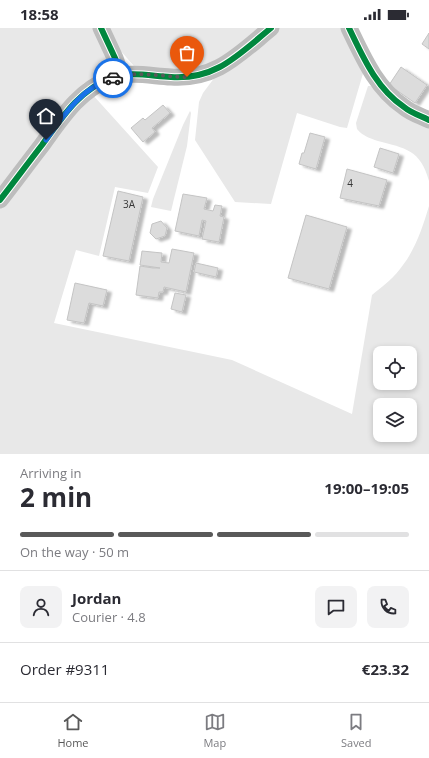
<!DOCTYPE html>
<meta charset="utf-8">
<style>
:root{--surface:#fff;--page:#f2f2f3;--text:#2b2b33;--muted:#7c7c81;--line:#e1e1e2;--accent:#595959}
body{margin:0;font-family:"Open Sans",sans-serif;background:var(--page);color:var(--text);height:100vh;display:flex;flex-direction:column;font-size:15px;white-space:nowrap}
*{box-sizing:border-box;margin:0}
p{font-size:13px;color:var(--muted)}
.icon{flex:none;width:22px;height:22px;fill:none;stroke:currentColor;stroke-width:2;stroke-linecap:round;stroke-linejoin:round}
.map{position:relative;height:426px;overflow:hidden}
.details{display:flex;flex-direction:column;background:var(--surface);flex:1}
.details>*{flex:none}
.fabs{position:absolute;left:373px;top:318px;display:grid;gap:8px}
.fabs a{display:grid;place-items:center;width:44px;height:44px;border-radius:8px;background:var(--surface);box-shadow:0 2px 6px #0003;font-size:20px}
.pin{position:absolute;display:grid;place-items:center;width:34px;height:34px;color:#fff;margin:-41px -17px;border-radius:50% 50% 50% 0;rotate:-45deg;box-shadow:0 0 4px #0007}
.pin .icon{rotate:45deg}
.courier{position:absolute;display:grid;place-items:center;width:40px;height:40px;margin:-20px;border:3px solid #1a73e8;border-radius:50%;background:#fff;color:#222;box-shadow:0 1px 5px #0007}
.headline em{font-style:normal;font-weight:700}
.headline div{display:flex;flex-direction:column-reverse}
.headline{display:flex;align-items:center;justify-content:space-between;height:68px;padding:0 20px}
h1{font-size:26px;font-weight:700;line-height:30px}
.bar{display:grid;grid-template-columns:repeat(4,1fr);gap:6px 4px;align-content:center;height:48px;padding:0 20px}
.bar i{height:5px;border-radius:3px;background:var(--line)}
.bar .on{background:var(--accent)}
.bar p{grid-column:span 4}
.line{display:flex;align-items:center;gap:10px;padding:0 20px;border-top:1px solid var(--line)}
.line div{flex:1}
.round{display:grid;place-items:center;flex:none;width:42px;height:42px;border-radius:8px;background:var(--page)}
.status{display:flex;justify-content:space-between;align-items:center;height:28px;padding:0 20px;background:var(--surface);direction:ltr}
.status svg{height:11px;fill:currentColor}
.tab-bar{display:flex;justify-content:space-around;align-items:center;height:56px;border-top:1px solid var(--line);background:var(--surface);font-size:11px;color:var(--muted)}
.tab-bar a{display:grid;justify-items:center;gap:2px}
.tab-bar .on{color:var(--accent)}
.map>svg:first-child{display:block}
.green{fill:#e8e8e8;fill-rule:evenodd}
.building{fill:#dcdcdc;stroke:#c4c4c4;filter:url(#shadow)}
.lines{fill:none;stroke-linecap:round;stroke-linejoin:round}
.minor{stroke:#bdbdbd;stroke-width:17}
.cycleway-casing{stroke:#fff;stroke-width:8}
.cycleway{stroke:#00873e;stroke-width:6}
.done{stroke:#595959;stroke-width:4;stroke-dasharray:0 7.2}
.route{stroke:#1a73e8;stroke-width:5}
.labels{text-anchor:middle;stroke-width:3;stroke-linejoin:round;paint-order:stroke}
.number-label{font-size:10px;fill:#373737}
</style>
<div class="status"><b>18:58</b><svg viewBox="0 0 49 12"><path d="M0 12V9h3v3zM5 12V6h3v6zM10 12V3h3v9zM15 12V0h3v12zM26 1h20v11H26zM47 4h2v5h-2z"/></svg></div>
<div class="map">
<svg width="429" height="426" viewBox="0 0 429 426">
<defs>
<filter id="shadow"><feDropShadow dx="4.5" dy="2.5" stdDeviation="1" flood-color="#0004"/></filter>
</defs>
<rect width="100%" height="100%" fill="#fff"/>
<g class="green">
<path d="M 0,0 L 97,0 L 110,42 L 98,46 L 84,55 L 0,163 Z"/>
<path d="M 110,0 L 259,0 C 237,18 214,40 184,42 C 168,43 150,39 134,38 L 119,21 Z"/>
<path d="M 279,0 L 342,0 L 364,42 L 347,100 L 340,99 L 297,85 L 271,176 L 235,174 L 195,112 L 199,74 L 203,65 L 215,49 Z"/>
<path d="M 368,58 L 371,58 L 381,69 L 429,100 L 429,153 C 421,122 405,120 378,113 C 369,110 363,108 357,101 L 356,95 Z"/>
<path d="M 92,66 L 158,139 L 148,165 L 115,159 L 99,228 L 76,222 L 54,295 L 232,332 L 352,386 L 372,267 C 383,258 395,249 403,237 C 416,220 423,198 429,178 L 429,426 L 0,426 L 0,180 L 74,82 ZM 380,325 L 410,325 L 410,355 L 380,355 ZM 380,377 L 410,377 L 410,407 L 380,407 Z"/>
<path d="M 190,83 L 191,85 L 187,118 L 171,183 L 151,179 L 153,171 L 183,97 Z"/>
</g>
<g class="building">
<path d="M 429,5 L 429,21 L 422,16 Z"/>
<path d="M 401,39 L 427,57 L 415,75 L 389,57 Z"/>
<path d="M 163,77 L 170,85 L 152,100 L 155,104 L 143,114 L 131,100 L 143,90 L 145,92 Z"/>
<path d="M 310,105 L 325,109 L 316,141 L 299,136 L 302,125 L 304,125 Z"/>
<path d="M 380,120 L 399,126 L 393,145 L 374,139 Z"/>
<path d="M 347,141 L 387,152 L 379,178 L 340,170 Z"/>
<path d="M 118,163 L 143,169 L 129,233 L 103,228 Z"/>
<path d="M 183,166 L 207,170 L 204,181 L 213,183 L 215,177 L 222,178 L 220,188 L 224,189 L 219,214 L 202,211 L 206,193 L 202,192 L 199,208 L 175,203 Z"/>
<path d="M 306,187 L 347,199 L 329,261 L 288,250 Z"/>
<path d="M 161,193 L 167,200 L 165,208 L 156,211 L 150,205 L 152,196 Z"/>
<path d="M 172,221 L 194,225 L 186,264 L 164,259 L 163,264 L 159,264 L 158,270 L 136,267 L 140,238 L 153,240 L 160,240 L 140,237 L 142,223 L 162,225 L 161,234 L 169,235 Z"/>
<path d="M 196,235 L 218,240 L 216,249 L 194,244 Z"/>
<path d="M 75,255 L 107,262 L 103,278 L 89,275 L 84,295 L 67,292 Z"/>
<path d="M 175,265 L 186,267 L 182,284 L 171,281 Z"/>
</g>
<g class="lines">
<g class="minor">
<path d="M 101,0 L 115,30 L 121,47"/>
<path d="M 349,0 C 363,29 376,60 404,79 C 411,85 421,88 429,92"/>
<path d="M 0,172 C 14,154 28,135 42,117 C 61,91 79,62 111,50 C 130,43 150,48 171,49 C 216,52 238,27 271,0"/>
</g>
<defs>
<g id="cycleway">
<path d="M 101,0 L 115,30 L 121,47"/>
<path d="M 349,0 C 363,29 376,60 404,79 C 411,85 421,88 429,92"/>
<path d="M 0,172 C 14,154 28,135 42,117 C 61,91 79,62 111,50 C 130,43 150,48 171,49 C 216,52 238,27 271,0"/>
</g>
</defs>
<use href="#cycleway" class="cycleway-casing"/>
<use href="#cycleway" class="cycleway"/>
</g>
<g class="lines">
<path class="done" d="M 113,50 C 137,42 162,49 187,49"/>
<path class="route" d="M 46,112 C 64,87 82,59 113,50"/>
</g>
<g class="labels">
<g class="number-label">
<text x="350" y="159">4</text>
<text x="129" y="180">3A</text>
</g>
</g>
</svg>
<div class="fabs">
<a><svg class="icon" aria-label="locate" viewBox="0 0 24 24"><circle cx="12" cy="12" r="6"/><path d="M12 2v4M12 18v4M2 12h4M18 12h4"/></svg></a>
<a><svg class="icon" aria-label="layers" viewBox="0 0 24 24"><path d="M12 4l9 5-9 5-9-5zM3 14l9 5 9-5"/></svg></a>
</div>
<div class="pin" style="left:187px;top:49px;background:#ea580c"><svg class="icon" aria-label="bag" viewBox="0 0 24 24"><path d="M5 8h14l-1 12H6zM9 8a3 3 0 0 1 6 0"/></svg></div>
<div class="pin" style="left:46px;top:112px;background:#1f2937"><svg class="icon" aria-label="home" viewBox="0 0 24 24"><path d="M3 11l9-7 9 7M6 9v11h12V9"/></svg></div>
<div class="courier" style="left:113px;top:50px"><svg class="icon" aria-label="car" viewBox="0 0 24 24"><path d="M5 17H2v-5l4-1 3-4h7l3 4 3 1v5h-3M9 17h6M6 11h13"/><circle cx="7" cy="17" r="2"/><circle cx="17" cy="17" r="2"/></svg></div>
</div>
<section class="details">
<div class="headline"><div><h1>2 min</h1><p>Arriving in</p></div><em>19:00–19:05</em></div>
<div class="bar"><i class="on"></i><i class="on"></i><i class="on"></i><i></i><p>On the way · 50 m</p></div>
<div class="line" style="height:72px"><a class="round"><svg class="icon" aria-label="person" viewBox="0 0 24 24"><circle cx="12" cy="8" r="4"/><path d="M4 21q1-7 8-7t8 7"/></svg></a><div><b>Jordan</b><p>Courier · 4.8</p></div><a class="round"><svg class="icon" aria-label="chat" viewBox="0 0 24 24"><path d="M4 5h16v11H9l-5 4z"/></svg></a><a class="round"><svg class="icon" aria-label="phone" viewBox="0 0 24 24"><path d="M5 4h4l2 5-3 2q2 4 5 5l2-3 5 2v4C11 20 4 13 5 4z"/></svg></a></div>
<div class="line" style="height:52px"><div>Order #9311</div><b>€23.32</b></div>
</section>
<nav class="tab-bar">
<a class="on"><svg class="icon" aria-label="home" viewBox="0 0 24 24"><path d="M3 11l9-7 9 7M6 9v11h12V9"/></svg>Home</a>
<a><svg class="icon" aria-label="map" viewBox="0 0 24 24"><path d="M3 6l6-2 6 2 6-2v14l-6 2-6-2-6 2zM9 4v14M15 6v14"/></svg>Map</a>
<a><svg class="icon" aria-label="saved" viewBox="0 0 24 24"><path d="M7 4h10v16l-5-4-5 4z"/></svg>Saved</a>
</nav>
